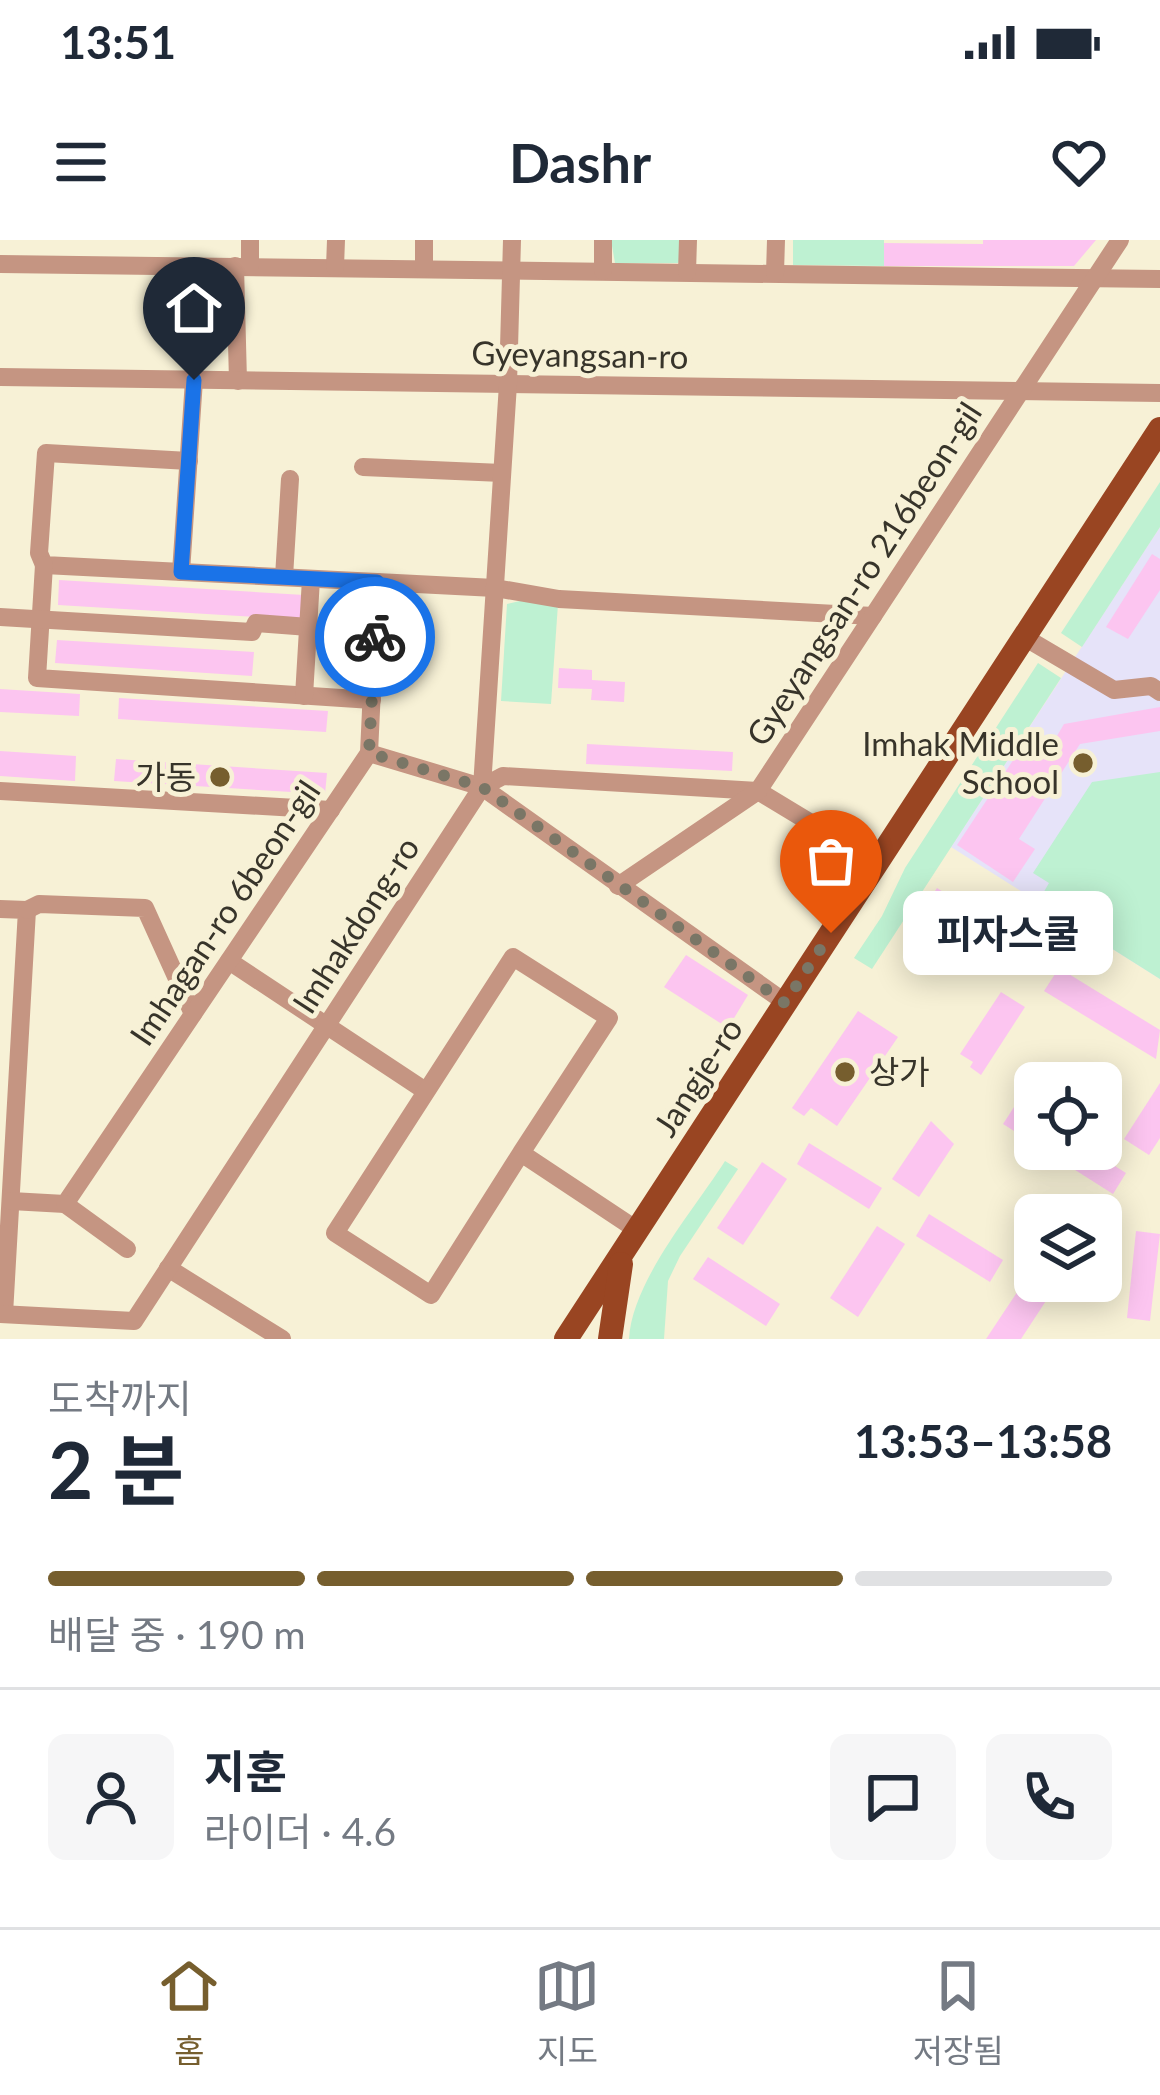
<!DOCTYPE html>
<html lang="ko">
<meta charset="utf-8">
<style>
:root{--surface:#fff;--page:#f6f6f7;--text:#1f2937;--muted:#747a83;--line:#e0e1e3;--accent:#765e2e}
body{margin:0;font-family:Lato,"Noto Sans KR",sans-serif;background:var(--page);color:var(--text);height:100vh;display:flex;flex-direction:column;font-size:45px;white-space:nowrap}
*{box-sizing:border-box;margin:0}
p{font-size:39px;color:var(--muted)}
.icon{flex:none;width:66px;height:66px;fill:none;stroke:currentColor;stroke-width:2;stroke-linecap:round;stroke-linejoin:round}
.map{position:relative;height:1099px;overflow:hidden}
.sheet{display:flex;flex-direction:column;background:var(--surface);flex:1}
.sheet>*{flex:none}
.buttons{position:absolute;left:1014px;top:822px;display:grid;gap:24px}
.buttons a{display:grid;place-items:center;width:108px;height:108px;border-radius:18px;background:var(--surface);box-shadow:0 6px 30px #0003;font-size:60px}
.pin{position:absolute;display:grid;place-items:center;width:102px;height:102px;color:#fff;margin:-123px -51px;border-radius:50% 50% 50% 0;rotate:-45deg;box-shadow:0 0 12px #0007}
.pin .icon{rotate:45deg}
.courier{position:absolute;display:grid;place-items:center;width:120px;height:120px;margin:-60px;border:9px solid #1a73e8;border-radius:50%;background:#fff;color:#222;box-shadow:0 3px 15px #0007}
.bubble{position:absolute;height:84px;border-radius:18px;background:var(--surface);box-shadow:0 6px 30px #0003;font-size:39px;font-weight:700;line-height:84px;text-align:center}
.overview em{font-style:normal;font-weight:700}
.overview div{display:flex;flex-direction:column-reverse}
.overview{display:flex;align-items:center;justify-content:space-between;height:204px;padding:0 48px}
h1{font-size:78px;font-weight:700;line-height:90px}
.bar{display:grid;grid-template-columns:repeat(4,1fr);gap:18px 12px;align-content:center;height:144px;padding:0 48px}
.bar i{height:15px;border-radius:9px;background:var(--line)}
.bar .active{background:var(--accent)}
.bar p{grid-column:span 4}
.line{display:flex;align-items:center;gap:30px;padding:0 48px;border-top:3px solid var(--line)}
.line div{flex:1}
.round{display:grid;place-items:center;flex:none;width:126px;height:126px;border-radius:18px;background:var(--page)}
.status{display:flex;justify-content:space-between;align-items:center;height:84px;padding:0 60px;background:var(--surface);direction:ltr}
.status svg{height:33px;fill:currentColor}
header{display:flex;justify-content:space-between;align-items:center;height:156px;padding:0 48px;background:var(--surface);font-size:54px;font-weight:700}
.dock{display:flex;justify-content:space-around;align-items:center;height:168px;border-top:3px solid var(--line);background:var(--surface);font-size:33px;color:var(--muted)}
.dock a{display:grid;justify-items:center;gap:6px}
.dock .active{color:var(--accent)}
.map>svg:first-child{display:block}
.education{fill:#e6e3f9}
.green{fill:#bef1d2}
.building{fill:#fcc5f0}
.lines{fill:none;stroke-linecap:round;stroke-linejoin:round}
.minor{stroke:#c59582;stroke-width:18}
.major{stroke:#994522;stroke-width:24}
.done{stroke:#7a7666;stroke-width:12;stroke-dasharray:0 21.6}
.route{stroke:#1a73e8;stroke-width:15}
.poi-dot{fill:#765e2e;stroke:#f7f1d6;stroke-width:4.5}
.labels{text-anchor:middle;stroke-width:10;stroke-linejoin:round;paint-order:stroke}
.street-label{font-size:33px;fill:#37342a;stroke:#f7f1d6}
.poi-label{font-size:33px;fill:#37342a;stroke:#f7f1d6;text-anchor:end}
</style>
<div class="status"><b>13:51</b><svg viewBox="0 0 49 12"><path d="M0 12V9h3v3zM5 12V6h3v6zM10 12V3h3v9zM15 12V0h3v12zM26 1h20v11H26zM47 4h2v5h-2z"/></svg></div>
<header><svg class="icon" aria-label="menu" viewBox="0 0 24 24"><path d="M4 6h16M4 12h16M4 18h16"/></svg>Dashr<svg class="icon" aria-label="heart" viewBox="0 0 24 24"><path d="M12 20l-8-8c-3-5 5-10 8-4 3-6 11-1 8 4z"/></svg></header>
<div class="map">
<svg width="1160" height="1099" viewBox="0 0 1160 1099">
<rect width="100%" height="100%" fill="#f7f1d6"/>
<path class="education" d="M 1160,287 L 1160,739 L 951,607 Z"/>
<g class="green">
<path d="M 611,0 L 684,0 L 683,14 L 678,23 L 615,23 Z"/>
<path d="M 793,0 L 884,0 L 884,26 L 793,25 Z"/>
<path d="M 1160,242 L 1160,287 L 1082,407 L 1061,393 Z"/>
<path d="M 520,361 L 558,364 L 551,464 L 501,461 L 507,364 Z"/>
<path d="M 1038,423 L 1061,438 L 872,729 L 854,718 L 882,676 L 905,628 Z"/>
<path d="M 1160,532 L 1160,739 L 1038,662 L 1049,643 L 1033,633 L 1092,542 Z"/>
<path d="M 725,921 L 738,929 L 680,1016 L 668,1041 L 664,1099 L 629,1099 C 632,1041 694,970 725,921 Z"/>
</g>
<g class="building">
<path d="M 983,0 L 1096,0 L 1074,26 L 884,26 L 884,3 L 983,4 Z"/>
<path d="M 1152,314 L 1160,319 L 1160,350 L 1128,399 L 1106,387 Z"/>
<path d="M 59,340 L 304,355 L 303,380 L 58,365 Z"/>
<path d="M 57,400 L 254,412 L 252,436 L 55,423 Z"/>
<path d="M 559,428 L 592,430 L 592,440 L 625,442 L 624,462 L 591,460 L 592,449 L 558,448 Z"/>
<path d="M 0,449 L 80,454 L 79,476 L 0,472 Z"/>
<path d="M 119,458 L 328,471 L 326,492 L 118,479 Z"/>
<path d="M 1160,467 L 1160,491 L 1080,504 L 1019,599 L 1035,609 L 1013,642 L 957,605 L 1031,493 L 1051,506 L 1064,484 Z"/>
<path d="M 587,504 L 733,512 L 732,531 L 586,524 Z"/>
<path d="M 0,511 L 76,516 L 75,541 L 0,536 Z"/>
<path d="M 116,519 L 327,533 L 325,554 L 114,541 Z"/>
<path d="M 937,648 L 1009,694 L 996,715 L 923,669 Z"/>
<path d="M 686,715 L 748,755 L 728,788 L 664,747 Z"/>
<path d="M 1059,728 L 1160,790 L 1156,819 L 1044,751 Z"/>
<path d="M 1001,752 L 1025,767 L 981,835 L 970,827 L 973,822 L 960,814 Z"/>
<path d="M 858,771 L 898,797 L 837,886 L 811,868 L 804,876 L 792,868 Z"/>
<path d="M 1160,843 L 1160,898 L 1149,915 L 1124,899 Z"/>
<path d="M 1016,864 L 1035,876 L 1035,904 L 1003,884 Z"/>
<path d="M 931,881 L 954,904 L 919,957 L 892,939 Z"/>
<path d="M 809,903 L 882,948 L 869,969 L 797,924 Z"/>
<path d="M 1042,909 L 1088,909 L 1126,933 L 1113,954 Z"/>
<path d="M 762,922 L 787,939 L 743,1005 L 717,988 Z"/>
<path d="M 1039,955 L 1070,975 L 1035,975 L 1035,989 L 1022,980 Z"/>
<path d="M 929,974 L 1003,1020 L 990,1042 L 916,996 Z"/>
<path d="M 877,986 L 905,1004 L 858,1077 L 830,1058 Z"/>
<path d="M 1136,991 L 1160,994 L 1150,1081 L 1127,1078 Z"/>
<path d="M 708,1017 L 780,1064 L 766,1086 L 693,1039 Z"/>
<path d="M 1035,1025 L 1035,1041 L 1059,1041 L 1021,1099 L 986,1099 Z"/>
</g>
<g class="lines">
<g class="minor">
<path d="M 0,24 L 1160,39"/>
<path d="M 235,26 L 238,141"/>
<path d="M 250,26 L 250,0"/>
<path d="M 335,27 L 336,0"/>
<path d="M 424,28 L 424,0"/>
<path d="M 603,31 L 603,0"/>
<path d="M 687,32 L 688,0"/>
<path d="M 775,33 L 776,0"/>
<path d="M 0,137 L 1160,153"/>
<path d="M 189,221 L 46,213 L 39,313 L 44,325 L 495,348 L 559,359 L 873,376"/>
<path d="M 363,227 L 502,233"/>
<path d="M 44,325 L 37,438 L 372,460"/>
<path d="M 181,332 L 194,140"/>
<path d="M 284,337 L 290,239"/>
<path d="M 0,377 L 252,392 L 256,383 L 309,387"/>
<path d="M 1024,397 L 1114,450 L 1151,446 L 1160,452"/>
<path d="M 304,456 L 311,339"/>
<path d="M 369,513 L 482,547 L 786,763"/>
<path d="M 482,547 L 503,536 L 758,551 L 877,623"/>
<path d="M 0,551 L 331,570"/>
<path d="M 618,646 L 758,551 L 1120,0"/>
<path d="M 0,669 L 27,670 L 4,1074"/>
<path d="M 27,670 L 39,664 L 145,668 L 193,774"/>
<path d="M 229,721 L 424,850"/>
<path d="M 521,913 L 431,1055 L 335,993 L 513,717 L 609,778 L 521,913 L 637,990"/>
<path d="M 11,961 L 65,964 L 369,513 L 377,342"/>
<path d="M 65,964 L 127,1009"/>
<path d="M 168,1028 L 282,1099"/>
<path d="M 0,1074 L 134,1081 L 482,547 L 508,144 L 512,0"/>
</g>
<g class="major">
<path d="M 566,1099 L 1160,189"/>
<path d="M 610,1099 L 621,1024"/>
</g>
</g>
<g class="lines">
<path class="done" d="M 375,397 L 369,513 L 482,547 L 785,763 L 831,693"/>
<path class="route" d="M 194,140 L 181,332 L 377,342 L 375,397"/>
</g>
<g class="poi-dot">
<circle cx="1083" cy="523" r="12"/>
<circle cx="220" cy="537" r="12"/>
<circle cx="845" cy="832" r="12"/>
</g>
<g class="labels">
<g class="street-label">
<text transform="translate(580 115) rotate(1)" y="12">Gyeyangsan-ro</text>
<text transform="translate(864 334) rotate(-57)" y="12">Gyeyangsan-ro 216beon-gil</text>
<text transform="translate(225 673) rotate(-56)" y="12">Imhagan-ro 6beon-gil</text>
<text transform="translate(356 685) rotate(-57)" y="12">Imhakdong-ro</text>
<text transform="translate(698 837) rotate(-57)" y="12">Jangje-ro</text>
</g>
<g class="poi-label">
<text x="1059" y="516">Imhak Middle<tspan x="1059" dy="38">School</tspan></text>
<text x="196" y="549">가동</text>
<text x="869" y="844" text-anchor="start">상가</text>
</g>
</g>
</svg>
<div class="buttons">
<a><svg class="icon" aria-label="locate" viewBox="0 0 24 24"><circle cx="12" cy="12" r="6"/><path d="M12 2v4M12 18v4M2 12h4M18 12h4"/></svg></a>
<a><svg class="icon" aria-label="layers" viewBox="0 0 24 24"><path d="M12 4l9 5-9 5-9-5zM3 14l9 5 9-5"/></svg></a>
</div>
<div class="pin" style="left:831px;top:693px;background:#ea580c"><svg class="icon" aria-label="bag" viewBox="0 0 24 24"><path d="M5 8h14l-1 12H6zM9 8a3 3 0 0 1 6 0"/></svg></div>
<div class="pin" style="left:194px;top:140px;background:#1f2937"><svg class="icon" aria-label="home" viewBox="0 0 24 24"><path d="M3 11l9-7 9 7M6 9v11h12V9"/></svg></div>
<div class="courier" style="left:375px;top:397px"><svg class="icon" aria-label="bike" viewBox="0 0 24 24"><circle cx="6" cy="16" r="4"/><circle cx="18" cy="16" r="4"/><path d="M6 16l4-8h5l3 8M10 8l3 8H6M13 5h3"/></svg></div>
<div class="bubble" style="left:903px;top:651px;width:210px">피자스쿨</div>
</div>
<section class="sheet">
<div class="overview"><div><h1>2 분</h1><p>도착까지</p></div><em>13:53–13:58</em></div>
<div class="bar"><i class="active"></i><i class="active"></i><i class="active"></i><i></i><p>배달 중 · 190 m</p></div>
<div class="line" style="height:216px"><a class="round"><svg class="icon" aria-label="person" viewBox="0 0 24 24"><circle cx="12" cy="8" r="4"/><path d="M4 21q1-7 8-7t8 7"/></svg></a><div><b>지훈</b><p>라이더 · 4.6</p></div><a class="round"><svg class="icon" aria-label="chat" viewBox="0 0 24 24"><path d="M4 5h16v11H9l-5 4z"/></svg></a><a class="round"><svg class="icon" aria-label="phone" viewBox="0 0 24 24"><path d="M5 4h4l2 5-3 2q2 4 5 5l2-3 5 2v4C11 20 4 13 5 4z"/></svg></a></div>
</section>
<nav class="dock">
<a class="active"><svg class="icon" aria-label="home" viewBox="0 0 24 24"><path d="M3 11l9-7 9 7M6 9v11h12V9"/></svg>홈</a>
<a><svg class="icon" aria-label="map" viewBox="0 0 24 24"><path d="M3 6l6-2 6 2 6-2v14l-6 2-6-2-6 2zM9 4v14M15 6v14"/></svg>지도</a>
<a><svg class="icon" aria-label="saved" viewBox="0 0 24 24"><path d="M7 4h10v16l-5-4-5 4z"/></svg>저장됨</a>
</nav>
